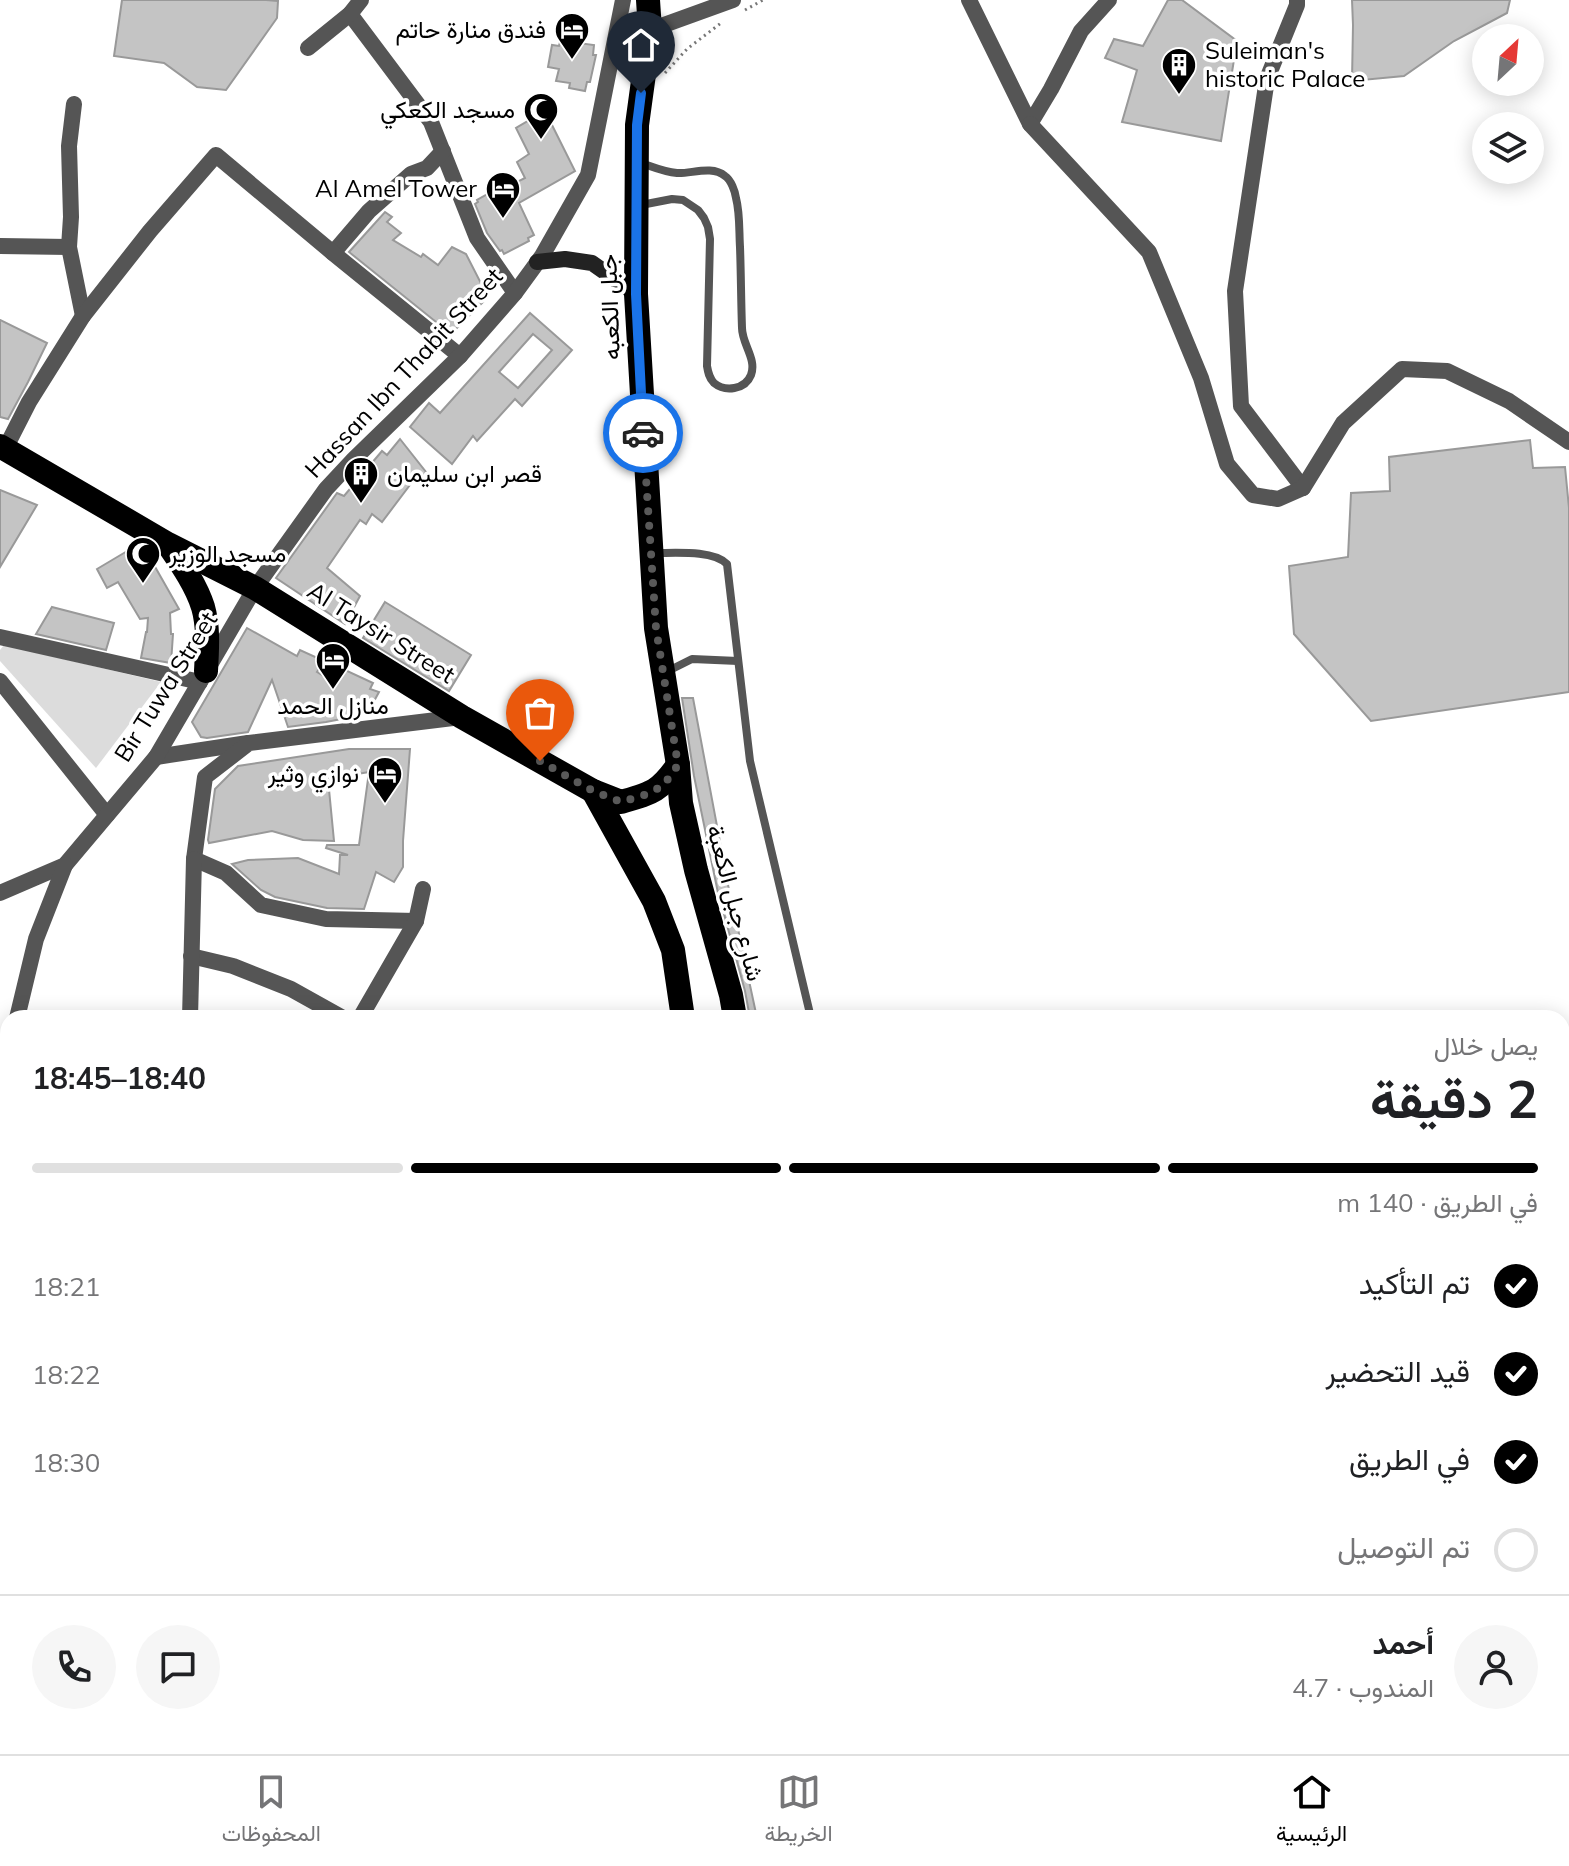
<!DOCTYPE html>
<html lang="ar">
<meta charset="utf-8">
<style>
:root{--surface:#fff;--page:#f6f6f6;--text:#202124;--muted:#757577;--line:#e0e0e0;--accent:#000}
body{margin:0;font-family:Mulish,Vazirmatn,sans-serif;background:var(--page);color:var(--text);direction:rtl;height:100vh;display:flex;flex-direction:column;font-size:30px;white-space:nowrap}
*{box-sizing:border-box;margin:0}
p{font-size:26px;color:var(--muted)}
.icon{flex:none;width:44px;height:44px;fill:none;stroke:currentColor;stroke-width:2;stroke-linecap:round;stroke-linejoin:round}
.map{position:relative;flex:1;overflow:hidden;direction:ltr}
.drawer{position:absolute;left:0px;top:1010px;width:1570px;height:744px;display:flex;flex-direction:column;background:var(--surface);border-radius:24px 24px 0 0;box-shadow:0 4px 20px #0003;direction:rtl}
.drawer>*{flex:none}
.needle{width:52px;rotate:26deg}
.controls{position:absolute;left:1472px;top:24px;display:grid;gap:16px}
.controls a{display:grid;place-items:center;width:72px;height:72px;border-radius:50%;background:var(--surface);box-shadow:0 4px 20px #0003;font-size:40px}
.pin{position:absolute;display:grid;place-items:center;width:68px;height:68px;color:#fff;margin:-82px -34px;border-radius:50% 50% 50% 0;rotate:-45deg;box-shadow:0 0 8px #0007}
.pin .icon{rotate:45deg}
.courier{position:absolute;display:grid;place-items:center;width:80px;height:80px;margin:-40px;border:6px solid #1a73e8;border-radius:50%;background:#fff;color:#222;box-shadow:0 2px 10px #0007}
.overview em{font-style:normal;font-weight:700}
.overview div{display:flex;flex-direction:column-reverse}
.overview{display:flex;align-items:center;justify-content:space-between;height:136px;padding:0 32px}
h1{font-size:52px;font-weight:700;line-height:60px}
.bar{display:grid;grid-template-columns:repeat(4,1fr);gap:12px 8px;align-content:center;height:96px;padding:0 32px}
.bar i{height:10px;border-radius:6px;background:var(--line)}
.bar .current{background:var(--accent)}
.bar p{grid-column:span 4}
.line{display:flex;align-items:center;gap:20px;padding:0 32px;border-top:2px solid var(--line)}
.line div{flex:1}
.round{display:grid;place-items:center;flex:none;width:84px;height:84px;border-radius:42px;background:var(--page)}
ol{padding:0 32px;list-style:none}
li{display:flex;align-items:center;gap:24px;height:88px}
li p{margin-inline-start:auto}
li .icon{padding:8px;border-radius:50%;background:var(--accent);color:#fff;stroke-width:4}
li:last-child{color:var(--muted)}
li i{width:44px;height:44px;border:4px solid var(--line);border-radius:50%}
.tab-bar{display:flex;justify-content:space-around;align-items:center;height:112px;border-top:2px solid var(--line);background:var(--surface);font-size:22px;color:var(--muted)}
.tab-bar a{display:grid;justify-items:center;gap:4px}
.tab-bar .current{color:var(--accent)}
.map>svg:first-child{display:block}
.green{fill:#dcdcdc}
.building{fill:#c4c4c4;stroke:#999;stroke-width:2;fill-rule:evenodd}
.lines{fill:none;stroke-linecap:round;stroke-linejoin:round}
.highway-tunnel{stroke:#d9d9d9;stroke-width:24;stroke-dasharray:24 12;stroke-linecap:butt}
.path{stroke:#777;stroke-width:3;stroke-dasharray:2 4;stroke-linecap:butt}
.lane{stroke:#555;stroke-width:8}
.street{stroke:#555;stroke-width:16}
.secondary{stroke:#222;stroke-width:16}
.highway{stroke:#000;stroke-width:24}
.done{stroke:#595959;stroke-width:8;stroke-dasharray:0 14.4}
.route{stroke:#1a73e8;stroke-width:10}
.labels{text-anchor:middle;stroke-width:7;stroke-linejoin:round;paint-order:stroke}
.poi-label{font-size:24px;fill:#000;stroke:#fff;text-anchor:end}
.street-label{font-size:24px;fill:#000;stroke:#fff}
</style>
<div class="map">
<svg width="1569" height="1754" viewBox="0 0 1569 1754">
<rect width="100%" height="100%" fill="#fff"/>
<g class="green">
<path d="M 4,645 L 161,682 L 96,768 L 0,661 L 0,650 Z"/>
<path d="M 0,1308 L 8,1311 L 8,1545 L 4,1543 L 0,1549 Z"/>
</g>
<g class="building">
<path d="M 122,0 L 266,0 L 278,1 L 277,18 L 226,90 L 197,87 L 164,63 L 114,56 Z"/>
<path d="M 1168,0 L 1182,0 L 1237,41 L 1221,141 L 1122,122 L 1137,70 L 1105,58 L 1114,39 L 1143,46 Z"/>
<path d="M 1352,0 L 1510,0 L 1507,13 L 1454,41 L 1404,76 L 1352,81 L 1353,25 Z"/>
<path d="M 562,34 L 579,40 L 578,43 L 594,45 L 593,55 L 596,55 L 590,82 L 587,82 L 585,91 L 569,88 L 570,83 L 556,81 L 559,69 L 548,67 L 552,45 L 559,46 Z"/>
<path d="M 545,111 L 575,171 L 519,203 L 534,235 L 528,238 L 529,241 L 504,254 L 502,250 L 500,251 L 487,233 L 475,204 L 478,202 L 477,200 L 502,186 L 503,189 L 525,178 L 517,162 L 529,154 L 516,128 Z"/>
<path d="M 385,212 L 392,217 L 387,222 L 401,233 L 393,240 L 421,257 L 423,254 L 438,265 L 452,247 L 466,254 L 488,297 L 451,334 L 349,252 Z"/>
<path d="M 530,313 L 572,350 L 522,406 L 515,399 L 477,441 L 473,436 L 452,464 L 410,427 L 429,403 L 440,413 ZM 533,334 L 552,350 L 518,388 L 499,372 Z"/>
<path d="M 0,320 L 47,343 L 28,382 L 8,419 L 0,417 Z"/>
<path d="M 400,439 L 426,472 L 417,483 L 413,481 L 382,522 L 372,514 L 366,524 L 360,520 L 327,568 L 360,596 L 345,624 L 276,578 L 337,493 L 344,496 L 382,451 L 387,455 Z"/>
<path d="M 1530,440 L 1533,468 L 1565,467 L 1569,508 L 1569,692 L 1371,721 L 1294,634 L 1289,566 L 1348,557 L 1351,493 L 1390,491 L 1389,457 Z"/>
<path d="M 0,490 L 37,505 L 0,567 Z"/>
<path d="M 134,547 L 142,560 L 150,558 L 179,609 L 170,613 L 171,634 L 173,634 L 171,663 L 141,658 L 146,632 L 147,632 L 148,618 L 140,619 L 118,582 L 107,588 L 97,569 Z"/>
<path d="M 385,602 L 471,655 L 449,691 L 363,638 Z"/>
<path d="M 52,607 L 114,623 L 106,650 L 36,634 Z"/>
<path d="M 247,628 L 297,656 L 300,650 L 324,661 L 317,672 L 335,683 L 343,669 L 373,683 L 370,689 L 379,692 L 367,714 L 326,722 L 288,727 L 272,680 L 248,732 L 207,738 L 201,737 L 192,722 Z"/>
<path d="M 682,698 L 693,698 L 729,890 L 718,893 L 694,776 Z"/>
<path d="M 349,749 L 410,749 L 403,841 L 403,867 L 394,882 L 376,872 L 364,909 L 327,908 L 275,897 L 261,890 L 232,864 L 248,860 L 298,858 L 339,874 L 340,855 L 348,855 L 326,848 L 327,845 L 359,845 L 369,772 L 328,779 L 334,841 L 303,840 L 272,831 L 209,843 L 208,840 L 215,789 L 238,766 Z"/>
<path d="M 732,901 L 757,1018 L 750,1018 L 745,991 L 721,903 Z"/>
</g>
<g class="lines">
<g class="highway-tunnel">
<path d="M 1562,1637 L 1569,1639"/>
<path d="M 1562,1687 L 1569,1689"/>
</g>
<g class="path">
<path d="M 745,10 L 763,0"/>
<path d="M 665,73 L 687,49 L 721,23"/>
<path d="M 842,1746 L 844,1754"/>
</g>
<g class="lane">
<path d="M 641,163 C 653,167 664,172 677,173 C 691,174 712,165 725,176 C 731,180 735,191 736,198 C 740,213 739,231 740,247 C 741,274 741,301 742,328 C 742,344 757,359 751,375 C 745,390 725,392 714,383 C 709,378 708,372 707,366 L 710,239 L 708,227 L 704,218 L 698,210 L 683,200 L 672,199 L 641,205"/>
<path d="M 656,553 C 676,553 713,550 727,564 L 750,761 L 811,1018"/>
<path d="M 668,671 L 692,659 L 738,661"/>
</g>
<g class="street">
<path d="M 969,0 L 1030,124 L 1051,89 L 1081,31 L 1109,0"/>
<path d="M 1297,0 L 1297,5 L 1267,79 L 1235,291 L 1241,406 L 1303,488"/>
<path d="M 350,14 L 431,122 L 477,238 L 515,293"/>
<path d="M 650,30 L 733,0"/>
<path d="M 308,48 L 350,14 L 361,0"/>
<path d="M 74,104 L 69,146 L 71,217 L 69,247 L 83,316"/>
<path d="M 1030,124 L 1149,252 L 1201,378 L 1227,464 L 1253,495 L 1278,499 L 1303,488 L 1343,423 L 1402,369 L 1447,371 L 1509,401 L 1569,442"/>
<path d="M 0,246 L 69,247"/>
<path d="M 333,253 L 369,211 L 411,174 L 427,168 L 443,151"/>
<path d="M 5,449 L 29,402 L 83,316 L 150,231 L 216,155 L 333,253 L 460,356"/>
<path d="M 0,637 L 200,682"/>
<path d="M 0,681 L 107,815"/>
<path d="M 156,757 L 248,743"/>
<path d="M 0,893 L 65,865 L 156,757 L 255,588 L 326,489 L 354,459 L 460,356 L 515,293 L 542,256 L 588,175 L 623,0"/>
<path d="M 416,921 L 326,919 L 261,905 L 226,873 L 194,859 L 205,777 L 249,743 L 461,717"/>
<path d="M 191,956 L 233,966 L 291,989 L 343,1018"/>
<path d="M 17,1018 L 36,939 L 65,865"/>
<path d="M 190,1018 L 194,859"/>
<path d="M 360,1018 L 416,921 L 423,889"/>
<path d="M 0,1193 L 8,1197"/>
<path d="M 0,1724 L 8,1726"/>
</g>
<path class="secondary" d="M 537,262 L 565,259 L 592,263 L 636,294"/>
<g class="highway">
<path d="M 648,0 L 650,30 L 637,125 L 636,294 L 656,628 L 678,765 L 681,803 L 696,870 L 731,995 L 735,1018"/>
<path d="M 0,446 L 168,544 L 255,588 L 462,717 L 593,791 L 621,802 C 652,793 659,792 678,765"/>
<path d="M 169,546 C 182,565 196,585 203,607 C 209,628 207,650 206,671"/>
<path d="M 593,791 L 654,901 L 673,950 L 683,1018"/>
<path d="M 728,1746 L 729,1754"/>
<path d="M 218,1754 L 231,1746"/>
<path d="M 265,1754 L 280,1746"/>
<path d="M 338,1754 L 355,1746"/>
<path d="M 397,1754 L 411,1746"/>
<path d="M 765,1754 L 765,1746"/>
</g>
</g>
<g class="lines">
<path class="done" d="M 540,761 L 593,791 L 621,802 L 644,795 L 663,786 L 678,765 L 656,628 L 643,433"/>
<path class="route" d="M 641,93 L 637,125 L 636,294 L 643,433"/>
</g>
<defs>
<symbol id="hotel-pin" viewBox="-11 -11 22 30"><path d="M0 17L-7.5 6A9.5 9.5 0 1 1 7.5 6Z" fill="#000" stroke="#fff"/><path d="M-6-4.5h1.5V1H6V5H4.5V3h-9V5H-6ZM-4 0a1.8 1.8 0 1 1 3.6 0ZM.5 0V-2.5h3Q6-2.5 6 0Z" fill="#fff"/></symbol>
<symbol id="building-pin" viewBox="-11 -11 22 30"><path d="M0 17L-7.5 6A9.5 9.5 0 1 1 7.5 6Z" fill="#000" stroke="#fff"/><path d="M-4-6H4V6H1V3H-1V6H-4ZM-2.5-4.3h1.7v1.8h-1.7ZM.8-4.3h1.7v1.8H.8ZM-2.5-1h1.7V.8h-1.7ZM.8-1h1.7V.8H.8Z" fill="#fff"/></symbol>
<symbol id="mosque-pin" viewBox="-11 -11 22 30"><path d="M0 17L-7.5 6A9.5 9.5 0 1 1 7.5 6Z" fill="#000" stroke="#fff"/><path d="M3.5-4.9A6 6 0 1 0 3.5 4.9A5 5 0 1 1 3.5-4.9Z" fill="#fff"/></symbol>
</defs>
<g fill-rule="evenodd">
<use href="#hotel-pin" x="552" y="10" width="40" height="54"/>
<use href="#building-pin" x="1159" y="45" width="40" height="54"/>
<use href="#mosque-pin" x="521" y="90" width="40" height="54"/>
<use href="#hotel-pin" x="483" y="169" width="40" height="54"/>
<use href="#building-pin" x="341" y="454" width="40" height="54"/>
<use href="#mosque-pin" x="123" y="534" width="40" height="54"/>
<use href="#hotel-pin" x="313" y="640" width="40" height="54"/>
<use href="#hotel-pin" x="365" y="754" width="40" height="54"/>
</g>
<g class="labels">
<g class="poi-label">
<text x="546" y="38">فندق منارة حاتم</text>
<text x="1205" y="59" text-anchor="start">Suleiman's<tspan x="1205" dy="28">historic Palace</tspan></text>
<text x="515" y="118">مسجد الكعكي</text>
<text x="477" y="197">Al Amel Tower</text>
<text x="387" y="482" text-anchor="start">قصر ابن سليمان</text>
<text x="169" y="562" text-anchor="start">مسجد الوزير</text>
<text x="333" y="714" text-anchor="middle">منازل الحمد</text>
<text x="359" y="782">نوازي وثير</text>
</g>
<g class="street-label">
<text transform="translate(610 307) rotate(-92)" y="8">جبل الكعبه</text>
<text transform="translate(404 373) rotate(-47)" y="8">Hassan Ibn Thabit Street</text>
<text transform="translate(381 633) rotate(32)" y="8">Al Taysir Street</text>
<text transform="translate(166 687) rotate(-58)" y="8">Bir Tuwa Street</text>
<text transform="translate(735 903) rotate(75)" y="8">شارع جبل الكعبة</text>
</g>
</g>
</svg>
<div class="controls">
<a><svg class="needle" viewBox="-14 -14 28 28"><path d="M0-13l5 13h-10z" fill="#e53935"/><path d="M0 13l5-13h-10z" fill="#757577"/></svg></a>
<a><svg class="icon" aria-label="layers" viewBox="0 0 24 24"><path d="M12 4l9 5-9 5-9-5zM3 14l9 5 9-5"/></svg></a>
</div>
<div class="pin" style="left:540px;top:761px;background:#ea580c"><svg class="icon" aria-label="bag" viewBox="0 0 24 24"><path d="M5 8h14l-1 12H6zM9 8a3 3 0 0 1 6 0"/></svg></div>
<div class="pin" style="left:641px;top:93px;background:#1f2937"><svg class="icon" aria-label="home" viewBox="0 0 24 24"><path d="M3 11l9-7 9 7M6 9v11h12V9"/></svg></div>
<div class="courier" style="left:643px;top:433px"><svg class="icon" aria-label="car" viewBox="0 0 24 24"><path d="M5 17H2v-5l4-1 3-4h7l3 4 3 1v5h-3M9 17h6M6 11h13"/><circle cx="7" cy="17" r="2"/><circle cx="17" cy="17" r="2"/></svg></div>
<section class="drawer">
<div class="overview"><div><h1>2 دقيقة</h1><p>يصل خلال</p></div><em>18:40–18:45</em></div>
<div class="bar"><i class="current"></i><i class="current"></i><i class="current"></i><i></i><p>في الطريق · 140 m</p></div>
<ol>
<li><svg class="icon" aria-label="check" viewBox="0 0 24 24"><path d="M5 12l5 5 9-10"/></svg>تم التأكيد<p>18:21</p></li>
<li><svg class="icon" aria-label="check" viewBox="0 0 24 24"><path d="M5 12l5 5 9-10"/></svg>قيد التحضير<p>18:22</p></li>
<li><svg class="icon" aria-label="check" viewBox="0 0 24 24"><path d="M5 12l5 5 9-10"/></svg>في الطريق<p>18:30</p></li>
<li><i></i>تم التوصيل</li>
</ol>
<div class="line" style="height:144px"><a class="round"><svg class="icon" aria-label="person" viewBox="0 0 24 24"><circle cx="12" cy="8" r="4"/><path d="M4 21q1-7 8-7t8 7"/></svg></a><div><b>أحمد</b><p>المندوب · 4.7</p></div><a class="round"><svg class="icon" aria-label="chat" viewBox="0 0 24 24"><path d="M4 5h16v11H9l-5 4z"/></svg></a><a class="round"><svg class="icon" aria-label="phone" viewBox="0 0 24 24"><path d="M5 4h4l2 5-3 2q2 4 5 5l2-3 5 2v4C11 20 4 13 5 4z"/></svg></a></div>
</section>
</div>
<nav class="tab-bar">
<a class="current"><svg class="icon" aria-label="home" viewBox="0 0 24 24"><path d="M3 11l9-7 9 7M6 9v11h12V9"/></svg>الرئيسية</a>
<a><svg class="icon" aria-label="map" viewBox="0 0 24 24"><path d="M3 6l6-2 6 2 6-2v14l-6 2-6-2-6 2zM9 4v14M15 6v14"/></svg>الخريطة</a>
<a><svg class="icon" aria-label="saved" viewBox="0 0 24 24"><path d="M7 4h10v16l-5-4-5 4z"/></svg>المحفوظات</a>
</nav>
